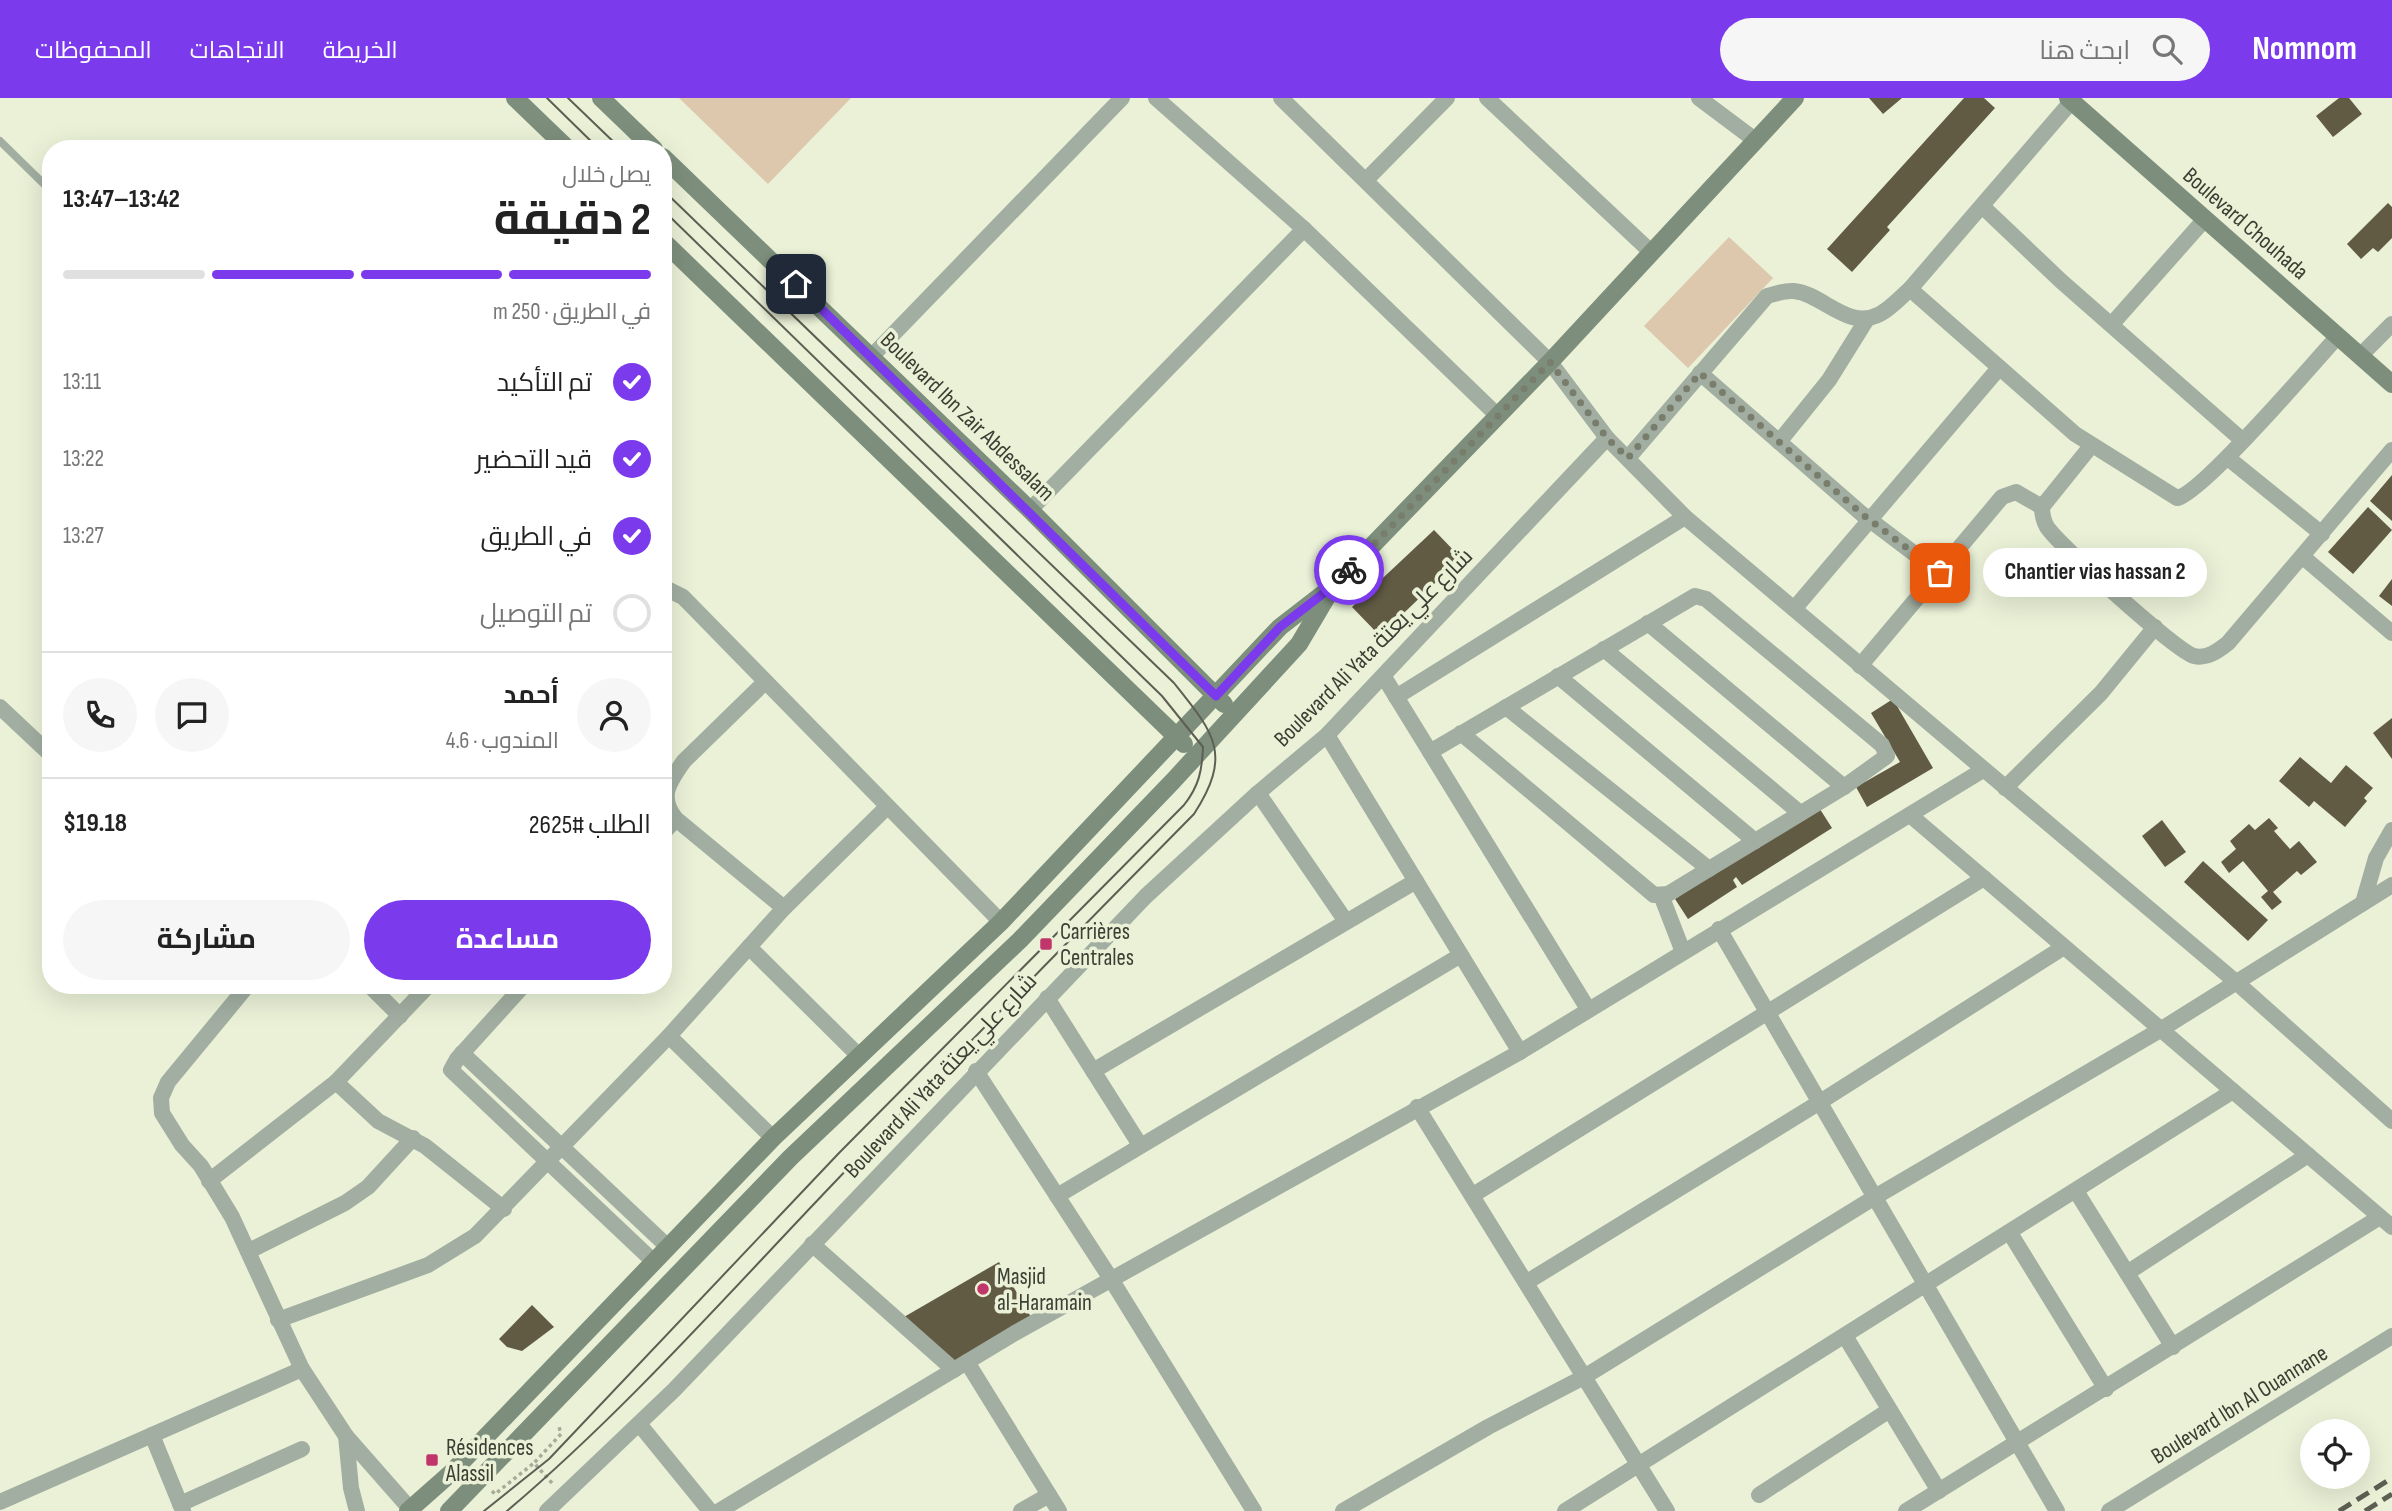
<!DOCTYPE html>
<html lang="ar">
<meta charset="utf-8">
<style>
:root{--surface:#fff;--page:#f6f6f6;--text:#222;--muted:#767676;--line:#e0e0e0;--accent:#7c3aed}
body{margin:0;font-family:"Sofia Sans Condensed",Cairo,sans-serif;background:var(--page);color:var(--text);direction:rtl;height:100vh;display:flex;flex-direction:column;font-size:26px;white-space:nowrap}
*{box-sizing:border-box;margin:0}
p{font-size:23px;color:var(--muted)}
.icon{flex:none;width:38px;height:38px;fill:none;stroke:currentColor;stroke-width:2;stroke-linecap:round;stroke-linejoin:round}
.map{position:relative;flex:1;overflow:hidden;direction:ltr}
.panel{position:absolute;left:42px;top:42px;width:630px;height:854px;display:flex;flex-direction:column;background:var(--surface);border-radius:28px;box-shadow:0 7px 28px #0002;direction:rtl}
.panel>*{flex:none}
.buttons{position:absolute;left:2300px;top:1321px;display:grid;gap:14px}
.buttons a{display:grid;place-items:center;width:70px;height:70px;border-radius:50%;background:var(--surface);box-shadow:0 7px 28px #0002;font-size:35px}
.pin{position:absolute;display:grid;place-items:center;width:60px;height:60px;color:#fff;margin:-30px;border-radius:14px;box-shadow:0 4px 10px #0006}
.courier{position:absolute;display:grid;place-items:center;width:70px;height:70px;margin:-35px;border:5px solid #7c3aed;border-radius:50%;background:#fff;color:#222;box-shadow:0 2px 9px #0007}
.bubble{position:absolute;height:49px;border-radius:24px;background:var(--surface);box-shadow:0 7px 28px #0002;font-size:23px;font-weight:700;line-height:49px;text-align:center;direction:rtl}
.headline em{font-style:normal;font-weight:700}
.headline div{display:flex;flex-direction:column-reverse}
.headline{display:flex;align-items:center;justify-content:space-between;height:119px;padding:0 21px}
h1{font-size:46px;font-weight:700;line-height:52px}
.bar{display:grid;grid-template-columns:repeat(4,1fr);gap:10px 7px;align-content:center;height:84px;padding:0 21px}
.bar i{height:9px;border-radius:5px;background:var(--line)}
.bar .selected{background:var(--accent)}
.bar p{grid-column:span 4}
.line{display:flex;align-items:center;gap:18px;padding:0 21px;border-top:2px solid var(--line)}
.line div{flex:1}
.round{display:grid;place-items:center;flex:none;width:74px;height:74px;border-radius:37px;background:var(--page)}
ol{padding:0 21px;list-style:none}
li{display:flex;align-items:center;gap:21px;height:77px}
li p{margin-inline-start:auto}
li .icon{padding:7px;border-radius:50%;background:var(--accent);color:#fff;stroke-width:4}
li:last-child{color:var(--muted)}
li i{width:38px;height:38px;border:4px solid var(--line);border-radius:50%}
.cta{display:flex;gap:14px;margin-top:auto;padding:14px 21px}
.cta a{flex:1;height:80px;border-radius:42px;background:var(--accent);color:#fff;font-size:28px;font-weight:700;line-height:80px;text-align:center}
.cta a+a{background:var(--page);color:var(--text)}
header{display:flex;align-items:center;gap:42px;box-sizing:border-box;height:98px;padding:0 35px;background:var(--accent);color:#fff}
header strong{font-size:33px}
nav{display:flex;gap:38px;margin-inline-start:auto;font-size:24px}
.search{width:490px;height:63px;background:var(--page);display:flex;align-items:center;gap:18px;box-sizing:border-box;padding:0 24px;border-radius:38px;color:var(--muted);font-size:26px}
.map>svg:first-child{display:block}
.green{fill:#ddc8ae}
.building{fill:#615b44}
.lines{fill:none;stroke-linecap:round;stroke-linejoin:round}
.path{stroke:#a6ac98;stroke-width:3.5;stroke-dasharray:3.5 3.5;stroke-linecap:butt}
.lane{stroke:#a2aea1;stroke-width:8}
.street{stroke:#a2aea1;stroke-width:16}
.secondary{stroke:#7d8f7c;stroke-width:18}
.tram{stroke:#5c5f52;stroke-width:2}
.rail{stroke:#5c5f52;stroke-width:5;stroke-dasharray:14 7;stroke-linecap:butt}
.done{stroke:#787d6c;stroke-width:7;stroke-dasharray:0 12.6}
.route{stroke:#7c3aed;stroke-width:9}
.poi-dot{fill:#c1366a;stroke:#eaf1d7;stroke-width:2.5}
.labels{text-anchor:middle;stroke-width:7;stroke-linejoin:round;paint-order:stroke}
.street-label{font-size:23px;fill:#3b3e33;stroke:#eaf1d7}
.poi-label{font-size:23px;fill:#3b3e33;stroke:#eaf1d7;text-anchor:start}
</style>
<header>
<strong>Nomnom</strong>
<div class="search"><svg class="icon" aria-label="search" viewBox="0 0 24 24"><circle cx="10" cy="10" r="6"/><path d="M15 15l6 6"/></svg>ابحث هنا</div>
<nav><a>الخريطة</a><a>الاتجاهات</a><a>المحفوظات</a></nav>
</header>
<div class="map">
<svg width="2392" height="1413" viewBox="0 0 2392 1413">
<rect width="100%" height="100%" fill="#eaf1d7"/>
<g class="green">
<path d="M 679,0 L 851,0 L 768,86 Z"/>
<path d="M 1729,139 L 1773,180 L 1688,270 L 1644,228 Z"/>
</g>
<g class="building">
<path d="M 1869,0 L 1902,0 L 1883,16 Z"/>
<path d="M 1964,0 L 1984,0 L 1995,10 L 1887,129 L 1890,132 L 1852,174 L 1827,151 Z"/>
<path d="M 2339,0 L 2349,0 L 2362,16 L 2333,39 L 2316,18 Z"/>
<path d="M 2388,105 L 2392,109 L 2392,140 L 2378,154 L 2373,150 L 2361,161 L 2347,146 Z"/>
<path d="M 2392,377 L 2392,423 L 2370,403 Z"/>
<path d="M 2368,409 L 2392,432 L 2353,476 L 2328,454 Z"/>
<path d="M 1434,432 L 1461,460 L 1380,538 L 1352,509 Z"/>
<path d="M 2392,481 L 2392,508 L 2379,498 Z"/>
<path d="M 1893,601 L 1933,670 L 1867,709 L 1856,689 L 1900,664 L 1871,615 Z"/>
<path d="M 2392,620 L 2392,661 L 2373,635 Z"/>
<path d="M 2300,659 L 2331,685 L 2346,667 L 2373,690 L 2364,700 L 2367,703 L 2345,729 L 2314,703 L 2309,709 L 2279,683 Z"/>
<path d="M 1818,708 L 1832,730 L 1742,787 L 1736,779 L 1733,782 L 1737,789 L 1688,821 L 1675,801 Z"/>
<path d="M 2269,720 L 2278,730 L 2274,733 L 2290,751 L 2299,743 L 2317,764 L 2301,777 L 2297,773 L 2273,794 L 2282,804 L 2272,812 L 2261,799 L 2268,793 L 2243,763 L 2229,775 L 2221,764 L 2236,751 L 2230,743 L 2249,726 L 2255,732 Z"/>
<path d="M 2162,722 L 2186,754 L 2165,769 L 2142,738 Z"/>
<path d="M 2203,763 L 2268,822 L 2248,843 L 2184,784 Z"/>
<path d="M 999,1164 L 1031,1219 L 956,1264 L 904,1219 Z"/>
<path d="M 532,1207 L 554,1229 L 522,1253 L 507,1249 L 499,1241 Z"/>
</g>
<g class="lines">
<g class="path">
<path d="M 552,1385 L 534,1365 L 561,1336 L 559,1329 L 557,1331"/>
<path d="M 492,1393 L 495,1396 L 534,1365"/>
</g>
<path class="lane" d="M 0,43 L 51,93"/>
<g class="street">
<path d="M 1156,0 L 1304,131 L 1498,318"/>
<path d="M 1281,0 L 1550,264 L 1607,340 L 1685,419 L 2236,884 L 2392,1023"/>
<path d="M 1487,0 L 1650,153"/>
<path d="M 1699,0 L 1755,42"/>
<path d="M 1366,82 L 1447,0"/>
<path d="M 1982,108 L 2061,183 L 2242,342"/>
<path d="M 1910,191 L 2075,336 L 2177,400 C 2201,396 2314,265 2338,238"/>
<path d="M 2112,226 L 2205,121"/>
<path d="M 872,258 L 1122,0"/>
<path d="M 2360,258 L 2392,226"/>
<path d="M 1700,275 L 1862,416 L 1940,475"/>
<path d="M 1779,344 L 1829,282 L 1867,221"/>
<path d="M 2091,348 L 2042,409 C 2042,417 2043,422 2047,429 C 2060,448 2176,553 2194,558 C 2207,561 2218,553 2228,545 L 2392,352"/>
<path d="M 1628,360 L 1767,198 C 1776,196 1784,192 1794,193 C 1823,196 1848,233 1880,216 C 1891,210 1901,199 1910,191 L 2071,4"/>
<path d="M 2228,360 L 2322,436"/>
<path d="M 1030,412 L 1304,131"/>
<path d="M 2303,459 L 2392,535"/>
<path d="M 663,489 L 683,499 L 1001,824"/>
<path d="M 1794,511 L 1999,270"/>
<path d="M 1648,525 L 1844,689"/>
<path d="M 1604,551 L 1800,715"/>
<path d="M 1860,568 L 2002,399 L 2016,394 L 2042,409"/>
<path d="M 1558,578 L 1755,743"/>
<path d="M 1384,579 L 1588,911"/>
<path d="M 764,585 L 684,663 C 669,684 658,699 676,721 L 784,810"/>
<path d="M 1396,599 L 1685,419"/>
<path d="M 0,609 L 51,657"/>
<path d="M 1506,609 L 1709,771"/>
<path d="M 1327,637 L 1520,954"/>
<path d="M 1430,654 L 1695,498 L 1706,501 L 1882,647 L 1887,658 L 1844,689 L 1709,771 L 1668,796 L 1654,797 L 1461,635"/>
<path d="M 2005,690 L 2101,595 L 2155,529"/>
<path d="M 1258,695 L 1345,822"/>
<path d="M 1910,717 L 2392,1129"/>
<path d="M 663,735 L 676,721"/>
<path d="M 1661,797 L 1683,854"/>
<path d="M 2363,805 L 2376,760 L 2392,732"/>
<path d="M 1719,831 L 2057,1413"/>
<path d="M 749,849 L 859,958"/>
<path d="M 248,887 L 168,984 L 161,1000 L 162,1015 L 182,1047 L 201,1068 L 232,1119 L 302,1271 L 346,1338 L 412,1413"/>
<path d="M 369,887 L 400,918"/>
<path d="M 524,887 L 457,961 L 451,972 L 653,1163"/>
<path d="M 1047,900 L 1140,1047"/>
<path d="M 669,938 L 773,1040"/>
<path d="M 462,955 L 667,1148"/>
<path d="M 976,973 L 1111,1181 L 1254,1413"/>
<path d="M 1093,973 L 1416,783"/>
<path d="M 336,984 L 378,1023 L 425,1048 L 504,1111"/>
<path d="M 1417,1009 L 1667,1413"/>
<path d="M 209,1083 L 336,984 L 429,887"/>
<path d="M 2076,1093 L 2173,1249"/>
<path d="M 1473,1097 L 1984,780"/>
<path d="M 1057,1098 L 1461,857"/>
<path d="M 2010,1135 L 2106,1291"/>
<path d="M 812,1146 L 954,1272"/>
<path d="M 249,1153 L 345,1105 L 368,1089 L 413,1040"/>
<path d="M 2127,1175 L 2308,1057"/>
<path d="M 1527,1184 L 1820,1004 L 2064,849"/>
<path d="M 278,1222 L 428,1167 L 475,1138 L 669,938 L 784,810 L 887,709"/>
<path d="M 1845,1238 L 1939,1393"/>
<path d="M 967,1264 L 1059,1413"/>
<path d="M 640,1327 L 710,1413"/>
<path d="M 152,1337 L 183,1413"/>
<path d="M 346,1338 L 351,1390 L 357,1413"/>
<path d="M 1759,1397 L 1888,1313"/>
<path d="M 0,1404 L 302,1271"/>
<path d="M 180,1406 L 302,1351"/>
<path d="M 547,1413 L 674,1292 L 1146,798 L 1258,695 L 1327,637 L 1607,340"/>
<path d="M 719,1413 L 1015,1235 L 1520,954 L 1983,672"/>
<path d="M 1021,1413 L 1049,1397"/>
<path d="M 1343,1413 L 1488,1329 L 1584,1279 L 1875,1099 L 2160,932 L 2392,787"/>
<path d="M 1565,1413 L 2233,993"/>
<path d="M 1906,1413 L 2380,1119"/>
<path d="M 2109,1413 L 2392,1238"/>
</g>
<g class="secondary">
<path d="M 515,0 L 568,51"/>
<path d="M 601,0 L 654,51"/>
<path d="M 2068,0 L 2392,286"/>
<path d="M 663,59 L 1030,412 L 1224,606"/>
<path d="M 663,143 L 1184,646"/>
<path d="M 408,1413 L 451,1375 L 773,1040 L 1001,824 L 1280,529 L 1333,488 L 1550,264 L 1795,0"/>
<path d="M 449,1413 L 791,1059 L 1020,842 L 1173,683 L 1299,546 L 1328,497"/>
</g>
<g class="tram">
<path d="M 547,0 L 599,51"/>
<path d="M 568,0 L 621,51"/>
<path d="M 484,1413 L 549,1361 L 839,1055 L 1184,707 C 1199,688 1202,673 1203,649 L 1162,598 L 663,112"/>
<path d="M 507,1413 C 624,1314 726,1198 832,1087 C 951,962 1073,839 1194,716 C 1233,656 1214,635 1174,585 L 663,92"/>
</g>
<g class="rail">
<path d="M 2339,1413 L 2392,1380"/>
<path d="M 2365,1413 L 2392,1396"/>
</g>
</g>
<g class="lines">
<path class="done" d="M 1349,472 L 1550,264 L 1607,340 L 1628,360 L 1700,275 L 1862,416 L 1940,475"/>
<path class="route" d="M 796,186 L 1216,598 L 1280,529 L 1333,488 L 1349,472"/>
</g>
<g class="poi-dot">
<rect x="1039" y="839" width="14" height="14" rx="3.5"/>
<circle cx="983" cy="1191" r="7"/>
<rect x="425" y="1355" width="14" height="14" rx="3.5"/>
</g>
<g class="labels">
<g class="street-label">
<text transform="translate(2246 125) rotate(41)" y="8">Boulevard Chouhada</text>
<text transform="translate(968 318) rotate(44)" y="8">Boulevard Ibn Zair Abdessalam</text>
<text transform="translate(1373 549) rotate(-45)" y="8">Boulevard Ali Yata شارع علي يعتة</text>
<text transform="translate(940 977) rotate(-47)" y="8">Boulevard Ali Yata شارع علي يعتة</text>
<text transform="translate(2239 1306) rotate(-32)" y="8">Boulevard Ibn Al Ouannane</text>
</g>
<g class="poi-label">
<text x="1060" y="841">Carrières<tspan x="1060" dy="26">Centrales</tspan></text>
<text x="997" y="1186">Masjid<tspan x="997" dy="26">al-Haramain</tspan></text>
<text x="446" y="1357">Résidences<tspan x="446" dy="26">Alassil</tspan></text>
</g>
</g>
</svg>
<div class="buttons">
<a><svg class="icon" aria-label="locate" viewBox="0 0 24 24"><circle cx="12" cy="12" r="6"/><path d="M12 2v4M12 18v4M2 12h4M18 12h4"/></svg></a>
</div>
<div class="pin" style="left:1940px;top:475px;background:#ea580c"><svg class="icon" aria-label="bag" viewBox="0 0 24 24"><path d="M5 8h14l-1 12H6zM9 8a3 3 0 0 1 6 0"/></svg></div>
<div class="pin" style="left:796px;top:186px;background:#1f2937"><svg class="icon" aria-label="home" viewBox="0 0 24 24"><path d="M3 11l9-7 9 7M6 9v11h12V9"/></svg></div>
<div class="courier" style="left:1349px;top:472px"><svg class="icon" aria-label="bike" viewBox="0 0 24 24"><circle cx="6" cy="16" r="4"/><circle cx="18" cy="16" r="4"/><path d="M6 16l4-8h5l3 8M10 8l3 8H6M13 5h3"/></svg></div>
<div class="bubble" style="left:1983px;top:450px;width:224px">Chantier vias hassan 2</div>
<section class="panel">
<div class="headline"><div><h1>2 دقيقة</h1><p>يصل خلال</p></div><em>13:42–13:47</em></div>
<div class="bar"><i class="selected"></i><i class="selected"></i><i class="selected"></i><i></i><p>في الطريق · 250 m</p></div>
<ol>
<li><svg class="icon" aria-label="check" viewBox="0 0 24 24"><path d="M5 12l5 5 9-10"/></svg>تم التأكيد<p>13:11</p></li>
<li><svg class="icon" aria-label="check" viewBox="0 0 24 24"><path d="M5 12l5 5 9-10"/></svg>قيد التحضير<p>13:22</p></li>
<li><svg class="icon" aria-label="check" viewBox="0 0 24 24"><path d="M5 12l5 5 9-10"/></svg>في الطريق<p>13:27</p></li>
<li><i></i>تم التوصيل</li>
</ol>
<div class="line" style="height:126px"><a class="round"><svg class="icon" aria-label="person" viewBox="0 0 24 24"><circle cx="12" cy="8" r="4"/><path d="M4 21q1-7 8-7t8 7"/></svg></a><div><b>أحمد</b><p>المندوب · 4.6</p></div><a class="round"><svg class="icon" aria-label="chat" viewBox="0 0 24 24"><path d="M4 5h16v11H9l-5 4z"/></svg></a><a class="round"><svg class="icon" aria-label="phone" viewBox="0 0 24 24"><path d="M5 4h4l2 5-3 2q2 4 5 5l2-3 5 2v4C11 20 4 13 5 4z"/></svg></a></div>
<div class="line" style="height:91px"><div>الطلب #2625</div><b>$19.18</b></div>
<div class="cta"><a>مساعدة</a><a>مشاركة</a></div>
</section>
</div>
